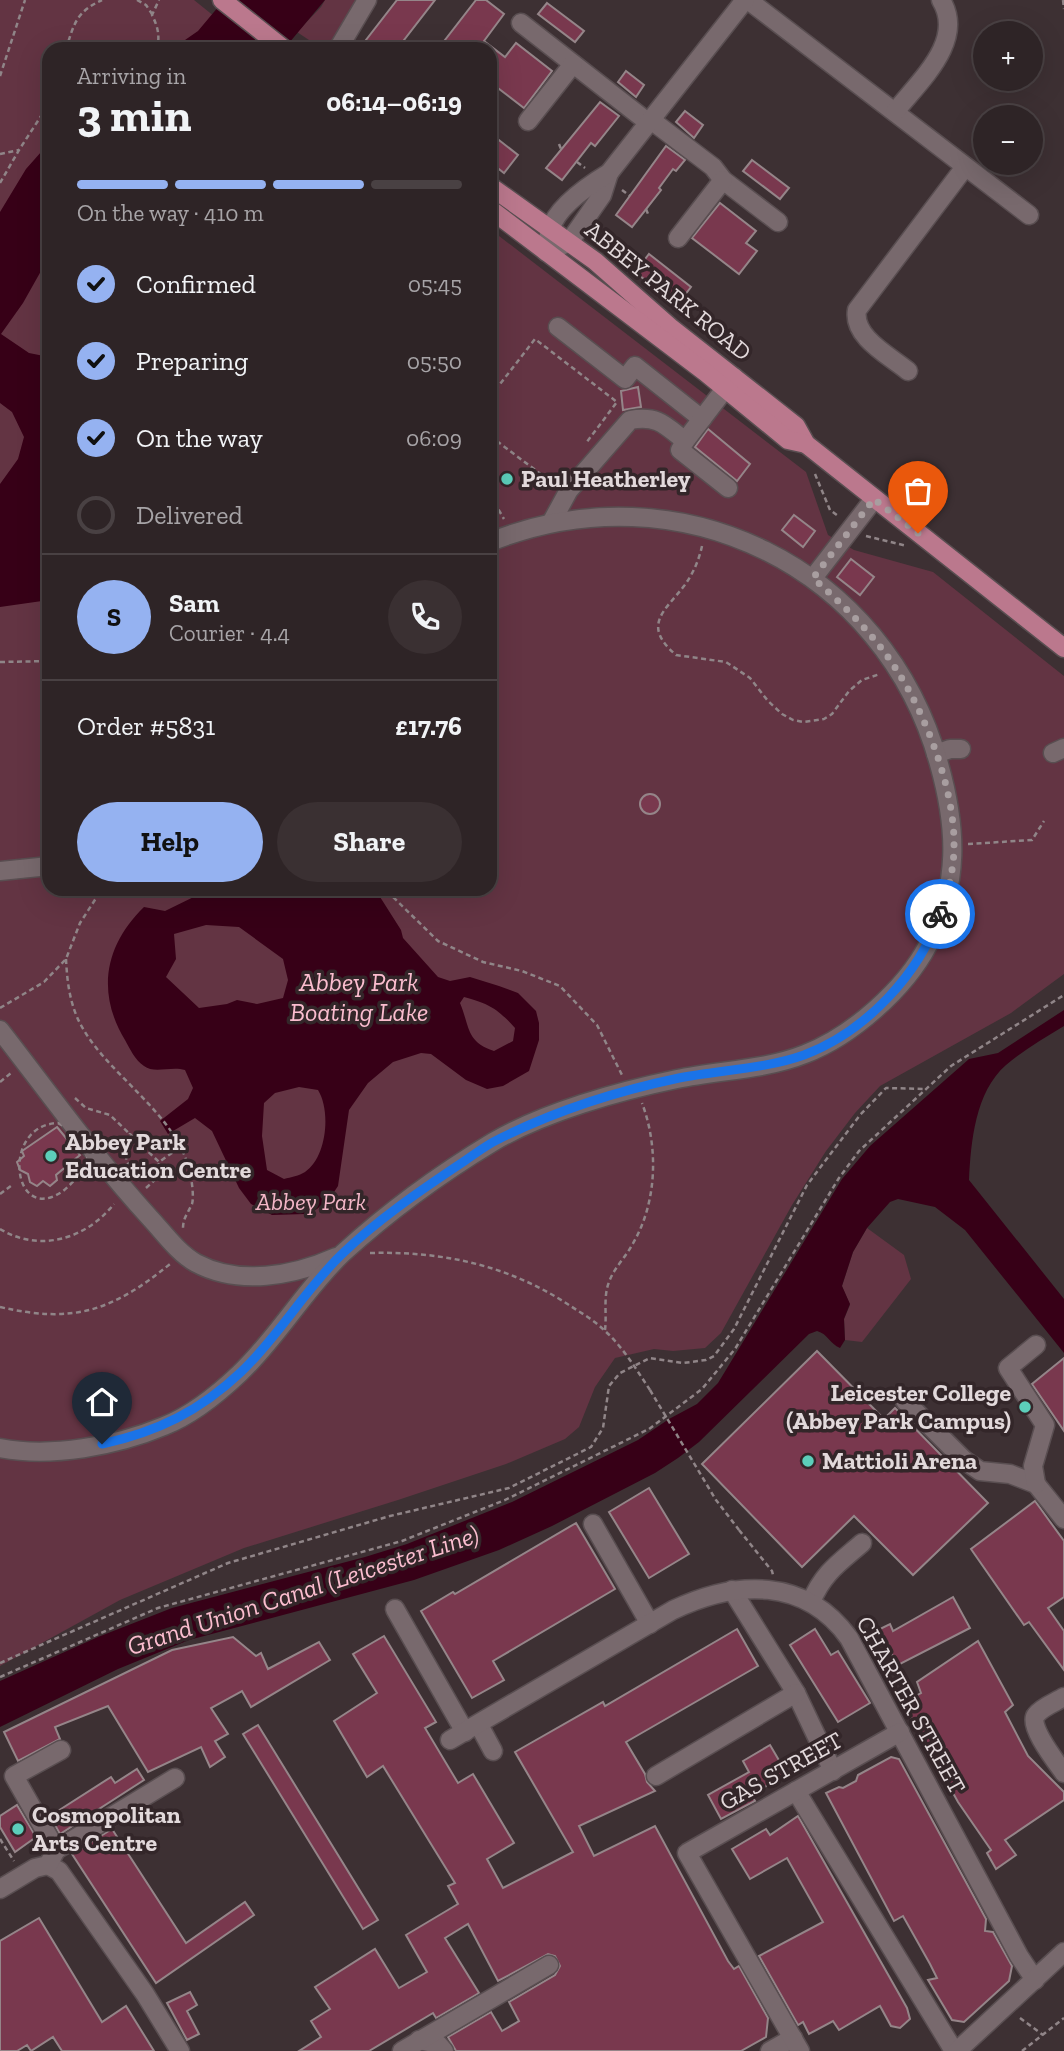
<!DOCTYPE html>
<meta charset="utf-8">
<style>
:root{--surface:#2e2426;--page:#3a3032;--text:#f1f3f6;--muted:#a7a4a7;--line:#494143;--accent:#95b2f1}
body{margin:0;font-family:"Zilla Slab",serif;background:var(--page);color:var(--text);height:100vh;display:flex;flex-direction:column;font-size:26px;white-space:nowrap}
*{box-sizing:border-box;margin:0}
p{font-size:23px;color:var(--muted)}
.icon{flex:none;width:38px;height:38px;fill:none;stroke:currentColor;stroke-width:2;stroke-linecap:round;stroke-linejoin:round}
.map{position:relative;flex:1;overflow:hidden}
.drawer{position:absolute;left:42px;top:42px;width:455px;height:854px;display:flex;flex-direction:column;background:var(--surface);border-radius:21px;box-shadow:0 7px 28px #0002,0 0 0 2px var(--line)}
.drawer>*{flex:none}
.controls{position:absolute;left:973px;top:21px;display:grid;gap:14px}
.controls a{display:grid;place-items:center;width:70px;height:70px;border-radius:50%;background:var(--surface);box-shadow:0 7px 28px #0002,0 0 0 2px var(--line);font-size:35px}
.pin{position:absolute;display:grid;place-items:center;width:60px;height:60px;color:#fff;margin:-72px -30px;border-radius:50% 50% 50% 0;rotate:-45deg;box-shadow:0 0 7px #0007}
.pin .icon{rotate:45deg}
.courier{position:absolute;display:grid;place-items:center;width:70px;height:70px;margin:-35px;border:5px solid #1a73e8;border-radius:50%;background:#fff;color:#222;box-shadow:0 2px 9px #0007}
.head em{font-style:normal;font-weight:700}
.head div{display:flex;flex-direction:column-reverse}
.head{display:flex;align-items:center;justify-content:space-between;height:119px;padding:0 35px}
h1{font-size:46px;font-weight:700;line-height:52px}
.bar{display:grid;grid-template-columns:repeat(4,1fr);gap:10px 7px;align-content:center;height:84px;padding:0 35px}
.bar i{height:9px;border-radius:5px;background:var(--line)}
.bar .active{background:var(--accent)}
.bar p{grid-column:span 4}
.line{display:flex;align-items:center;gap:18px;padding:0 35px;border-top:2px solid var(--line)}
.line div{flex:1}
.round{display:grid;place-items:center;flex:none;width:74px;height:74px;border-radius:37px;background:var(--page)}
ol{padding:0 35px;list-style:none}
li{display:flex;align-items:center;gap:21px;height:77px}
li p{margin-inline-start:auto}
li .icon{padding:7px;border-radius:50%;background:var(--accent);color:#111;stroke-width:4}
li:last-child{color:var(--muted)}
li i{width:38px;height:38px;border:4px solid var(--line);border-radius:50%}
.primary-button{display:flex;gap:14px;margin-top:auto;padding:14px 35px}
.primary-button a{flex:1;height:80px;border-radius:42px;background:var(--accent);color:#111;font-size:28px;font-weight:700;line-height:80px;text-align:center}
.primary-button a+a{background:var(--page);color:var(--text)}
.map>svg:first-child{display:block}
.green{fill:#633443}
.water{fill:#370017;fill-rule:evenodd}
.building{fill:#79384e;stroke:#958589;stroke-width:2}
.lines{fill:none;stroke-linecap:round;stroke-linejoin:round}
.minor-casing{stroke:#594e51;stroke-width:21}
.major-casing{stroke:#594e51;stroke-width:21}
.path{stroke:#908588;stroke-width:2.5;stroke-dasharray:5 3.5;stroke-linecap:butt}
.minor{stroke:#78696d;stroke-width:18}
.major{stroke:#bb788d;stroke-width:18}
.path-bridge{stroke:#908588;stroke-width:2.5;stroke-dasharray:5 3.5;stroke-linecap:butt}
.done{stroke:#a89ea0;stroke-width:7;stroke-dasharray:0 12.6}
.route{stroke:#1a73e8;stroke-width:9}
.poi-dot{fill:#5cceba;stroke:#332629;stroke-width:2.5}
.labels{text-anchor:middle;stroke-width:7;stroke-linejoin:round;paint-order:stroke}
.street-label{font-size:24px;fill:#e2d9db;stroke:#332629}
.poi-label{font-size:24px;font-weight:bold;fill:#e2d9db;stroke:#332629;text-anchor:start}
.park-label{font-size:24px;font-style:italic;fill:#f3b6c7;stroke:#332629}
.water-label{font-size:26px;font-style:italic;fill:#fbbdcf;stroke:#332629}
</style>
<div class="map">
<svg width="1064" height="2051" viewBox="0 0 1064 2051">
<rect width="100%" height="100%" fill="#3d3033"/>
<g class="green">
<path d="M 0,0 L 194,0 L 255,49 L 49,49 L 49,889 L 490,889 L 490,229 L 806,472 L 828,535 L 854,550 L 933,572 L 1064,676 L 1064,974 L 1011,1013 L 880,1086 L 855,1113 L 826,1151 L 792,1205 L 721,1333 L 705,1348 L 673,1351 L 654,1349 L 615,1358 L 595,1387 L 579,1427 L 565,1439 L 506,1464 L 398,1500 L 244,1548 L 120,1600 L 0,1666 Z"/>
<path d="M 325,0 L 358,0 L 332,42 L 328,47 L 321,48 L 297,32 L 321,7 Z"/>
<path d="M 867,1228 L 904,1255 L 911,1279 L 862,1342 L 845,1340 L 844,1319 L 850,1305 L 842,1286 L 853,1252 Z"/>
</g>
<g class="water">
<path d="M 224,0 L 325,0 L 284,49 L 172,49 L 198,31 Z"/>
<path d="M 49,143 L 49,272 L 41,271 L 23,303 L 1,334 L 29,353 L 49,357 L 49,600 L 0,607 L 0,484 L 18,459 L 24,437 L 12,412 L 0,403 L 0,212 L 26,169 Z"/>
<path d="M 210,889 L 375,889 L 401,930 L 403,938 L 438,977 L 450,981 L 470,977 L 499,986 L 518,993 L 536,1011 L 539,1023 L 539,1040 L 529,1071 L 503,1086 L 487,1089 L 466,1080 L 431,1054 L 421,1053 L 393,1062 L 368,1083 L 349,1110 L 338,1186 L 330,1198 L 317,1209 L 305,1214 L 272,1215 L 251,1204 L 239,1188 L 212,1131 L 195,1118 L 168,1134 L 160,1121 L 188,1099 L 193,1088 L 185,1070 C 171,1066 154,1074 144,1066 C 135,1060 130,1049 125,1040 C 96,992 105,945 144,907 L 165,911 ZM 206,925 L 239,927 L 283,959 L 288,980 L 283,998 L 257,1004 L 237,1000 L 227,1004 L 199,1008 L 166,977 L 176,959 L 174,934 ZM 464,997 C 489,1004 497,1008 515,1028 L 513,1041 L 494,1051 C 466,1042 470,1027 460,1003 ZM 299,1087 L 318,1090 C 331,1111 327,1157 305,1172 C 299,1176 291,1177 284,1179 L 267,1170 L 262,1136 L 264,1103 L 275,1093 Z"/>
<path d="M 1064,1010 L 1064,1026 C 1045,1038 1023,1050 1006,1065 C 975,1092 971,1142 969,1180 L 1064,1299 L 1064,1353 L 965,1230 L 935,1207 L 898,1199 L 890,1202 L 867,1228 L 853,1252 L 842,1286 L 850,1304 L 844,1319 L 845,1340 L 840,1348 C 830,1344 828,1334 817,1331 L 809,1334 L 699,1442 L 678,1458 L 655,1473 L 552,1526 L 499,1550 L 414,1580 L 189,1640 L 118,1669 L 0,1727 L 0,1681 L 98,1637 L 172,1608 L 365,1557 L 407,1544 L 512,1502 L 638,1440 L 669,1419 L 697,1404 L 718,1383 L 842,1179 L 870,1146 L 969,1059 L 998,1053 Z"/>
</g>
<g class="building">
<path d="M 397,0 L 435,0 L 397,49 L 359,49 Z"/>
<path d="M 476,0 L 486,0 L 504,14 L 484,41 L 505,57 L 516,43 L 552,71 L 524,108 L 490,82 L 490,49 L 438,49 Z"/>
<path d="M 547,3 L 584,31 L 575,42 L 538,14 Z"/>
<path d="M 626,71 L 644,85 L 636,97 L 618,82 Z"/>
<path d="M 600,102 L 619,116 L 595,146 L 591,143 L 562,180 L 546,168 Z"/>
<path d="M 685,111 L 703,125 L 694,138 L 676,122 Z"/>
<path d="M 490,133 L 518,155 L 504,173 L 490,162 Z"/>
<path d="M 666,146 L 685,160 L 676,171 L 673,169 L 659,188 L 661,190 L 632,227 L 616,215 Z"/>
<path d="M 752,160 L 789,188 L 780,199 L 743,171 Z"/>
<path d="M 720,203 L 756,231 L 746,243 L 757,251 L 739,274 L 692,238 Z"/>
<path d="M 649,254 L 691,287 L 677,305 L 635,272 Z"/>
<path d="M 638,387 L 641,407 L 623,410 L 621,391 Z"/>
<path d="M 708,429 L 750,464 L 737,481 L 695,447 Z"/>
<path d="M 794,515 L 815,531 L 803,547 L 782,530 Z"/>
<path d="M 851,559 L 874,577 L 860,595 L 837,577 Z"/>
<circle cx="650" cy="804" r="10"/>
<path d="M 57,1127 L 80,1155 L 56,1175 L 57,1180 L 50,1186 L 43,1181 L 37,1186 L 30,1182 L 28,1174 L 20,1170 L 17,1162 L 24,1156 L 22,1151 Z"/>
<path d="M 817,1351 L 884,1419 L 895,1408 L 988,1503 L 913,1575 L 854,1516 L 802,1567 L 702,1464 Z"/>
<path d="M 1064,1358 L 1064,1431 L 1032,1384 Z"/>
<path d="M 649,1488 L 689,1554 L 649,1578 L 609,1512 Z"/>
<path d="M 1035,1501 L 1064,1541 L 1064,1597 L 1048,1608 L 1064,1631 L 1064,1670 L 1029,1622 L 1024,1625 L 971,1549 Z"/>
<path d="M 576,1523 L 615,1589 L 493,1661 L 504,1680 L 472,1698 L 421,1611 L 453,1592 L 455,1594 Z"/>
<path d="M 953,1597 L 970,1628 L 898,1665 L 878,1630 L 890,1624 L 893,1631 Z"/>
<path d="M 737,1629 L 758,1666 L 626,1742 L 645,1774 L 647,1782 L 655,1791 L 579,1826 L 594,1856 L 655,1826 L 728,1961 L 734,1969 L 739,1966 L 768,2018 L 766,2037 L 741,2051 L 456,2051 L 448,2037 L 491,2012 L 502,2031 L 519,2021 L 509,2002 L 555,1975 L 560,1966 L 555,1956 L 548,1954 L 498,1981 L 468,1924 L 445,1938 L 479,1993 L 436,2018 L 433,2013 L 369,2051 L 299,2051 L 321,2037 L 311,2021 L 330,2009 L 315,1987 L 375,1949 L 399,1988 L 427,1972 L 406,1935 L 458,1904 L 448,1886 L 455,1883 L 383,1766 L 367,1777 L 334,1721 L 377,1693 L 353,1654 L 384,1636 L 436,1722 L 425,1728 L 458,1783 L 473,1774 L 514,1843 L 487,1859 L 503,1888 L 573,1852 L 515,1752 L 603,1702 L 605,1706 Z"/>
<path d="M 815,1629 L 831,1655 L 838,1651 L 870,1703 L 838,1722 L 790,1645 Z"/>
<path d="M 233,1637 L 256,1656 L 261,1653 L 268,1669 L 319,1642 L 330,1660 L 251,1707 L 242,1691 L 211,1708 L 228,1734 L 215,1741 L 225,1757 L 210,1767 L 201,1747 L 148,1772 L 108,1706 L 55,1727 L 60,1739 L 18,1761 L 4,1732 L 172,1650 Z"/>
<path d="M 978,1641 L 1013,1705 L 1005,1712 L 1028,1756 L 1064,1792 L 1064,1800 L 1005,1840 L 1016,1855 L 996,1869 L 987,1853 L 991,1850 L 958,1802 L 903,1703 L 921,1693 L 917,1682 Z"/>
<path d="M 258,1725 L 378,1920 L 363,1929 L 243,1734 Z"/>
<path d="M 770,1745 L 787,1774 L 751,1795 L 755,1801 L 721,1819 L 708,1795 L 749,1772 L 743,1761 Z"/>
<path d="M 891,1757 L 899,1759 L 986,1919 L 985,1931 L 993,1932 L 1012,1966 L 1009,1981 L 964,2022 L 952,2020 L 928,1980 L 937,1978 L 930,1964 L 903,1916 L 894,1921 L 826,1793 L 839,1787 L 843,1788 L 856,1781 L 858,1775 Z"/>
<path d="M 137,1769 L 144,1780 L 60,1834 L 50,1816 L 111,1777 L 115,1783 Z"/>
<path d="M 17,1805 L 36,1837 L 15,1852 L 0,1827 L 0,1816 Z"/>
<path d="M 798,1816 L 907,2008 L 910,2019 L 900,2028 L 891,2026 L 880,2006 L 839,2030 L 833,2021 L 809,2034 L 803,2022 L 798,2025 L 759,1956 L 823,1922 L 787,1858 L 750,1879 L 732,1849 L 766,1829 L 770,1835 Z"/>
<path d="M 112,1829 L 186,1943 L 245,1902 L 254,1915 L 156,1983 L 72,1854 Z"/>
<path d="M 39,1918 L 102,2022 L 126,2006 L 154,2051 L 62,2051 L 53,2037 L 31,2051 L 27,2045 L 17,2051 L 0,2051 L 0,1941 Z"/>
<path d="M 190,1992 L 197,2005 L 187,2011 L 199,2034 L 187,2040 L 167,2003 Z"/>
</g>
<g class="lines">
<defs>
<g id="minor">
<path d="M 748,0 L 1029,215"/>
<path d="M 521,23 L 649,123"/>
<path d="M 338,49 L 367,0"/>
<path d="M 895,112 C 919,81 966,41 941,0"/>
<path d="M 651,120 L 713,167 L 723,180 L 778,222"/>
<path d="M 528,121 L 573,64"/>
<path d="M 678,238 L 723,180"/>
<path d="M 557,248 L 569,242 L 572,238 L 602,195 L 609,173"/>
<path d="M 546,252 C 547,245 548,237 550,230 C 557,206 589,185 609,173 L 745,0"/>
<path d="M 558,327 L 625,379 L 635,366 L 702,419"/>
<path d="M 908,371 C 890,356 852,337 857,310 L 965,167"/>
<path d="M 685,441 L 734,377"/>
<path d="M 551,523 L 569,490 L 630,420 C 658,415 665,425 685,441 L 680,450 L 728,488"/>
<path d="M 813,578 L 874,499"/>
<path d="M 1053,753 L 1064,748"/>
<path d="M 936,754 L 950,749 L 961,749"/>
<path d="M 0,871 L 49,866"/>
<path d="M 0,1030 C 49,1093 96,1159 150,1218 C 164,1233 178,1253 196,1263 C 239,1286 293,1276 336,1257"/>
<path d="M 905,1401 L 964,1460 L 980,1471 L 1010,1474 L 1036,1484 L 1064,1519"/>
<path d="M 0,1448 C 51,1458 116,1446 164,1426 C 192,1415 219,1393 240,1373 C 278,1337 305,1289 343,1253 C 388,1212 440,1174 493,1142 C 544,1112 619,1091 677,1079 C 719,1070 765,1070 805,1054 C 852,1036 905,989 928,945 C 960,884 957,828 939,764 C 885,567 679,466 490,542"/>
<path d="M 1036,1484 L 1033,1466 L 1045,1425 L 1008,1368 L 1036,1345"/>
<path d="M 593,1524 L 650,1624"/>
<path d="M 732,1590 L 796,1693 L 833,1771"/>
<path d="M 811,1602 C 823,1573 839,1563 862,1543"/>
<path d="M 395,1609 L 465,1732"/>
<path d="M 1064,1697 C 1056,1702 1042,1707 1036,1715 C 1027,1725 1057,1763 1064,1773"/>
<path d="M 479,1725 L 493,1751"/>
<path d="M 450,1740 L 673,1610 C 736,1580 805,1577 849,1638 L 1019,1956 L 1035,1980"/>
<path d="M 656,1776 L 796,1693"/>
<path d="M 796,1791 L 954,2051"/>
<path d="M 56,1850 L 14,1776 L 61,1750"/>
<path d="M 48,1865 L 59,1871 L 145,1994 L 180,2051"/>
<path d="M 0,1889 L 35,1868 L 48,1865 L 56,1850 L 175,1778"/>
<path d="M 419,2040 L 438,2044 L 444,2051"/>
<path d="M 402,2051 L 549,1965"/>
<path d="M 770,2051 L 793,2038"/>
<path d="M 800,2051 L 687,1853 L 900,1732"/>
<path d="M 957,2051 L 1064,1952"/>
</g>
<g id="major">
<path d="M 222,0 L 284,49"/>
<path d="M 490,186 L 595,261 L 670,327 L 796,426 L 806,444 L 1064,648"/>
<path d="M 490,209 L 705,372 L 788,440 L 806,444"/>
</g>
</defs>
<use href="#minor" class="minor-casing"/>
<use href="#major" class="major-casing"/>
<g class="path">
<path d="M 137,0 L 146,5 L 152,14"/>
<path d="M 1063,0 L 1064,9"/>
<path d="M 299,41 L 310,49"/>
<path d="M 66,49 C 74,24 76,12 102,0"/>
<path d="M 157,49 C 160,36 158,27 152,15 L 159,0"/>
<path d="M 0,76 L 25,0"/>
<path d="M 45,110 L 49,98"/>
<path d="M 559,144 L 561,149"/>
<path d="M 0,154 L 19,150"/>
<path d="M 577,162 L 585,168"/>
<path d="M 0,183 L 19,150 L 45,110 L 49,108"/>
<path d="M 622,190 L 630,196"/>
<path d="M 646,209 L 648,214"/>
<path d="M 490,397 L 535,339 L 617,402 L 586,443"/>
<path d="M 490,436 L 554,484"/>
<path d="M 815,474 L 830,510 L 838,516"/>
<path d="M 490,495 L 504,519"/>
<path d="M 866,536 L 907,546"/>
<path d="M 702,546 C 699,560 693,574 684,586 C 665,611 641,625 676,655 L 726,662 L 750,678 L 768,701 L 782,714 L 793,720 L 803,722 L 824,719 L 832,714 L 849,691 L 862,680 L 880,674"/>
<path d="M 0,662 L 49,661"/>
<path d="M 968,844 L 1032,840 L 1044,821"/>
<path d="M 391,889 L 393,897 L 438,941 L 483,962 L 522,971 L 560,986 L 597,1025 L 622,1075"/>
<path d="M 66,959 C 67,979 69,998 77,1017 C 102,1074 179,1111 191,1177 C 192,1184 194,1197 192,1204 C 188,1213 183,1218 183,1228"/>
<path d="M 0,1008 L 44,982 L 66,959 L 80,923 L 102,889"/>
<path d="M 0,1082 L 11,1073"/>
<path d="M 75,1098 L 86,1108 L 110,1115 L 159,1162 L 179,1148"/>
<path d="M 58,1123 C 75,1131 84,1145 89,1163 C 81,1173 73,1183 63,1191 C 12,1227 0,1125 58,1123 Z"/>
<path d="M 130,1167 L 126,1160 L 130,1133"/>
<path d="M 146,1188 L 157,1178 L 159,1163"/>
<path d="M 0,1194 L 12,1185"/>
<path d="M 0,1229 C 40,1253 86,1239 114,1204"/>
<path d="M 370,1253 C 442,1251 508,1265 569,1305 C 581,1313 594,1320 604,1330 C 623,1347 636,1369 650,1390"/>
<path d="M 0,1307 C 74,1324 112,1311 170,1264"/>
<path d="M 605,1330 C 607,1315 603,1297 609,1282 C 614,1268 625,1258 632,1245 C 657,1204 659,1148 642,1103"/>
<path d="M 739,1530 L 772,1571 L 773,1575"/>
<path d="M 0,1663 L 228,1563 L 390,1516 L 509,1488 L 591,1447 L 603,1428 L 609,1386 L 620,1373 L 650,1358 L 683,1363 L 706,1360 L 714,1356 L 734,1329 L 807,1185 L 860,1115 L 886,1088 L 926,1089"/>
<path d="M 0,1677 L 158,1608 L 402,1541 L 505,1500 L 649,1429 L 702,1389 L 735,1349 L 839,1178 L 859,1151 L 951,1066 L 1064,995"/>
<path d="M 0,1839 L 14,1861"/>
<path d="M 1020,2018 L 1043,2035"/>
<path d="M 1022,2051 L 1064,2018"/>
</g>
<use href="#minor" class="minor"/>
<use href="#major" class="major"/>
<path class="path-bridge" d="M 650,1390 L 716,1500 L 739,1530"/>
</g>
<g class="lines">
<path class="done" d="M 918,533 L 874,499 L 813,578 C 843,605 874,634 896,669 C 926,714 955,791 954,846 C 954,869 948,893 940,914"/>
<path class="route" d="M 102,1444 C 157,1432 200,1411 241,1372 C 278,1337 304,1291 341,1255 C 377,1220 421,1190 463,1162 C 475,1154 486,1145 499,1139 C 555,1111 617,1091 679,1078 C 720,1070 765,1069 804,1055 C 865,1032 919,975 940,914"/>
</g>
<g class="poi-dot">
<circle cx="507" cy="479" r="7"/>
<circle cx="51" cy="1156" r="7"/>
<circle cx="1025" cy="1407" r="7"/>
<circle cx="808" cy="1461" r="7"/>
<circle cx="18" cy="1829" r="7"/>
</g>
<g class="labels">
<g class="street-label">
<text transform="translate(668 291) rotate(39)" y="8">ABBEY PARK ROAD</text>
<text transform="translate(911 1705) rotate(61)" y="8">CHARTER STREET</text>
<text transform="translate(781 1771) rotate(-29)" y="8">GAS STREET</text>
</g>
<g class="poi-label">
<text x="521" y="487">Paul Heatherley</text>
<text x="65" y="1150">Abbey Park<tspan x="65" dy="28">Education Centre</tspan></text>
<text x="1011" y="1401" text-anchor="end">Leicester College<tspan x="1011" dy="28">(Abbey Park Campus)</tspan></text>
<text x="822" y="1469">Mattioli Arena</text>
<text x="32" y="1823">Cosmopolitan<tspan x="32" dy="28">Arts Centre</tspan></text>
</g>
<g class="park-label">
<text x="311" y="1210">Abbey Park</text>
</g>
<g class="water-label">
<text x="359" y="991">Abbey Park<tspan x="359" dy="30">Boating Lake</tspan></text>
<text transform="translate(303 1590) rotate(-18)" y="9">Grand Union Canal (Leicester Line)</text>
</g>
</g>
</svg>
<div class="controls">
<a>+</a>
<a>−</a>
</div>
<div class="pin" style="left:918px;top:533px;background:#ea580c"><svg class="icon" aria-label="bag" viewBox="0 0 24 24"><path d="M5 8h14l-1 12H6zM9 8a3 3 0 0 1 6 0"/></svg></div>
<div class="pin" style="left:102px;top:1444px;background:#1f2937"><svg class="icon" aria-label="home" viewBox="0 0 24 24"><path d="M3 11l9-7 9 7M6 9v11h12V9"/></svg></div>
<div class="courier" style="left:940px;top:914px"><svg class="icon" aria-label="bike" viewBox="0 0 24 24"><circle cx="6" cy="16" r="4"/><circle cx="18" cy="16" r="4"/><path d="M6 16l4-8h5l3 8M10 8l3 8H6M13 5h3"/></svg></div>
<section class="drawer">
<div class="head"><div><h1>3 min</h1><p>Arriving in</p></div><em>06:14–06:19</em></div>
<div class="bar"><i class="active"></i><i class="active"></i><i class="active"></i><i></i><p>On the way · 410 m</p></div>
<ol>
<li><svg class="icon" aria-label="check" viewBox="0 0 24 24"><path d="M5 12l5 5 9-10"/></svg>Confirmed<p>05:45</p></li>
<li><svg class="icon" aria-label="check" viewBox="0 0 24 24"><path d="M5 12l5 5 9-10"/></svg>Preparing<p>05:50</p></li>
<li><svg class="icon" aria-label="check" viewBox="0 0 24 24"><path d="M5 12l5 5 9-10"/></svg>On the way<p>06:09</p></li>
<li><i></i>Delivered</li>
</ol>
<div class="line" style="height:126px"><b class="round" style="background:var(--accent);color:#111">S</b><div><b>Sam</b><p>Courier · 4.4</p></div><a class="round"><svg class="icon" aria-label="phone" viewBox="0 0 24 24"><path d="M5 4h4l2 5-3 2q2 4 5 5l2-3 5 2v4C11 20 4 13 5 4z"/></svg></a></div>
<div class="line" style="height:91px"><div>Order #5831</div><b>£17.76</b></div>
<div class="primary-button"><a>Help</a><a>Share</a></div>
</section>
</div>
